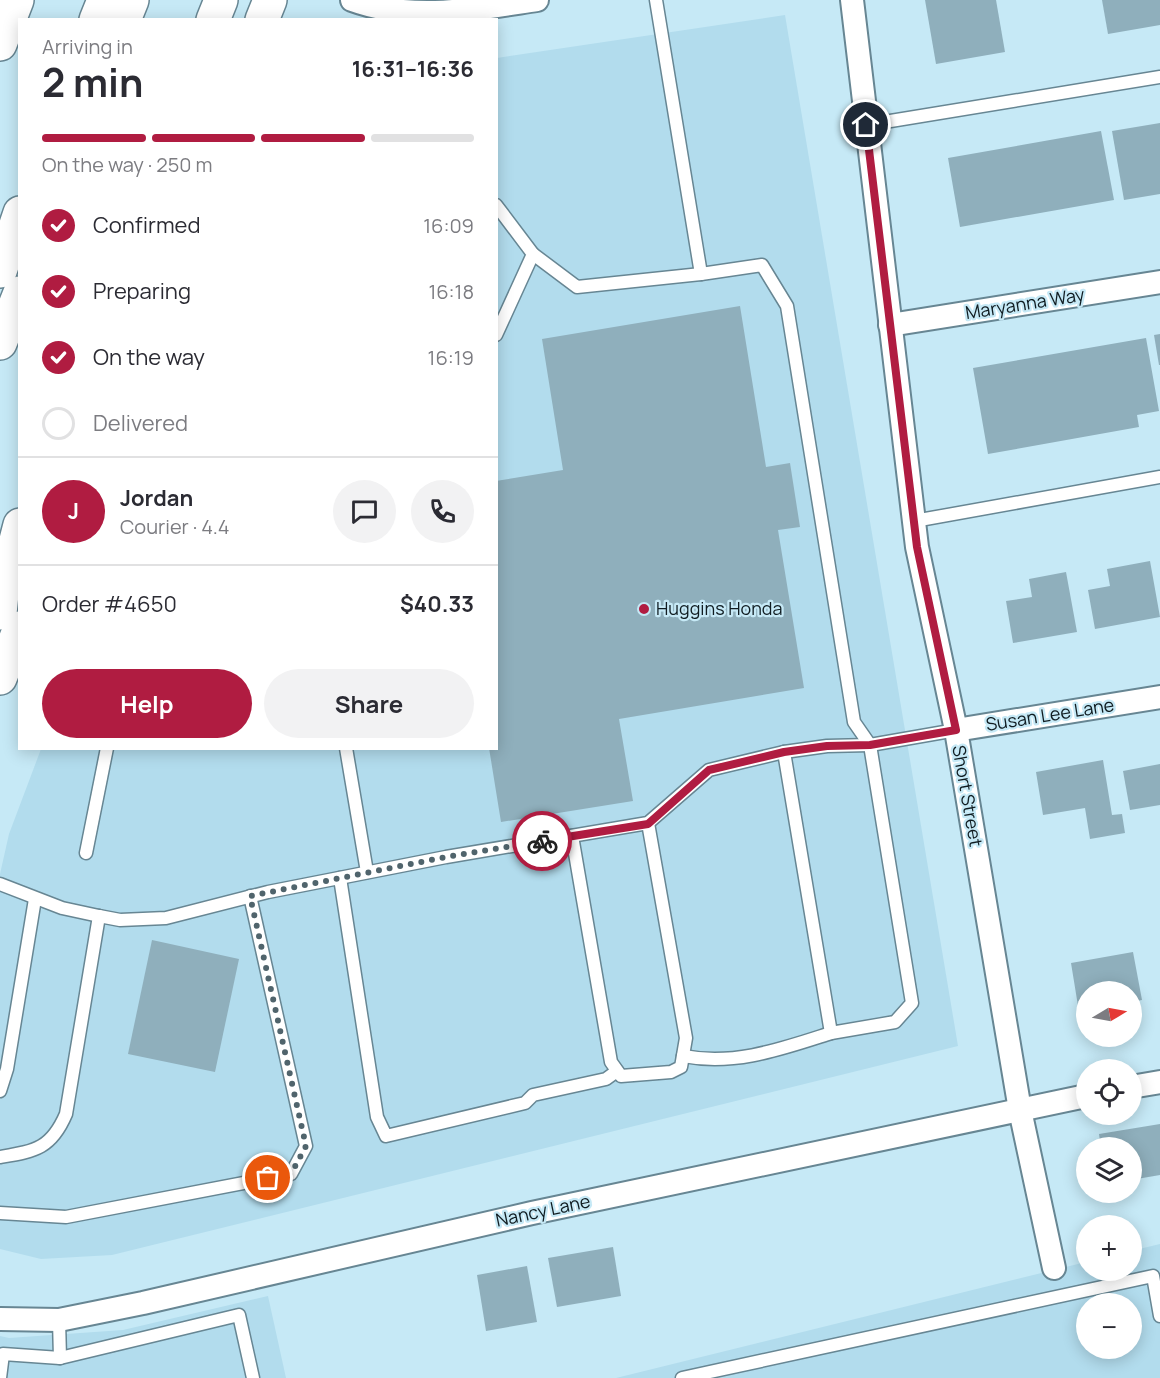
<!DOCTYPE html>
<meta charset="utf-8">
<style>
:root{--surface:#fff;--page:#f2f2f3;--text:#2b2b33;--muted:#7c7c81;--line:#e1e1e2;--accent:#b01c41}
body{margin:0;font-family:Manrope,sans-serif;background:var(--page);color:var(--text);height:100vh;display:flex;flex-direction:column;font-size:22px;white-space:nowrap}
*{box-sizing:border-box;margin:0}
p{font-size:20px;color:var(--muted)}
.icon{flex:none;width:33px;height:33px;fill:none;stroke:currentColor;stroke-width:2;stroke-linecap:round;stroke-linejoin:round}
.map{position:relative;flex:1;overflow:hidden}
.drawer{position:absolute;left:18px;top:18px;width:480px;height:732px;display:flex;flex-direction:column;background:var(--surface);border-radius:0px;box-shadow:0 3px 15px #0003}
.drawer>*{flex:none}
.needle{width:39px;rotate:80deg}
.buttons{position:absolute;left:1076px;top:981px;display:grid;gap:12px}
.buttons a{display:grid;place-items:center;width:66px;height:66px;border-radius:50%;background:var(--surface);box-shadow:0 3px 15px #0003;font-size:30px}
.pin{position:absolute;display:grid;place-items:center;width:51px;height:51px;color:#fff;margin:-26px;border:3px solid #fff;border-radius:50%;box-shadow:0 2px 6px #0007}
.courier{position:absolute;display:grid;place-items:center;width:60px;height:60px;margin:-30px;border:4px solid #b01c41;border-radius:50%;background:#fff;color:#222;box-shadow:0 2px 8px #0007}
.head em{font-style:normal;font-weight:700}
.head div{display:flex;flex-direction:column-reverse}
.head{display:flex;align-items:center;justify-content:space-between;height:102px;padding:0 24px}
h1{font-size:39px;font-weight:700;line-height:45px}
.bar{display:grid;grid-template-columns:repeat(4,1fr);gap:9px 6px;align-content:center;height:72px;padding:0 24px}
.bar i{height:8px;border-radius:4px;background:var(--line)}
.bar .current{background:var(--accent)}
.bar p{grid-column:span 4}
.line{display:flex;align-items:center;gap:15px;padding:0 24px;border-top:2px solid var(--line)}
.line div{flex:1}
.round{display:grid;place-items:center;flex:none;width:63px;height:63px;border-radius:32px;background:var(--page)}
ol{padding:0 24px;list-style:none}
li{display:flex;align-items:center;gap:18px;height:66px}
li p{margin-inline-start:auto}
li .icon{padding:6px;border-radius:50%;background:var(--accent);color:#fff;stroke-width:4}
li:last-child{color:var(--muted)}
li i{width:33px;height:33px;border:3px solid var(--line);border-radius:50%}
.button{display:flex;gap:12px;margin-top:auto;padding:12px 24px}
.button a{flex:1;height:69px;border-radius:36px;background:var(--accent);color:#fff;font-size:24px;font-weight:700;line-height:69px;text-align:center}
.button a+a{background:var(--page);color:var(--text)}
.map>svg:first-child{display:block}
.built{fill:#b2dced;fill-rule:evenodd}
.building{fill:#8fafbc}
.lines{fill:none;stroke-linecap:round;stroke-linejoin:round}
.lane-casing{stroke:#678693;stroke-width:15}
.street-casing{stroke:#678693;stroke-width:26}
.secondary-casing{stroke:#678693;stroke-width:36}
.highway-casing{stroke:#678693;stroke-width:36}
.lane{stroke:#fff;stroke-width:12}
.street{stroke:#fff;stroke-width:22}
.secondary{stroke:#fff;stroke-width:33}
.highway{stroke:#fff;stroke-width:33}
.done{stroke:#50646c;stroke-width:6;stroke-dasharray:0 10.8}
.route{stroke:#b01c41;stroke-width:8}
.poi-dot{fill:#b01c41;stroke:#c6e9f6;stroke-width:2}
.labels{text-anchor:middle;stroke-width:4.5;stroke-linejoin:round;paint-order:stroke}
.street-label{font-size:18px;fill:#101c21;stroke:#c6e9f6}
.poi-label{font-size:18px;fill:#101c21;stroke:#c6e9f6;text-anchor:start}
</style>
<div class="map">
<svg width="1160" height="1378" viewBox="0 0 1160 1378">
<rect width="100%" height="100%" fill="#c6e9f6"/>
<g class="built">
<path d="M 785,15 L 958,1046 L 112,1255 L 41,1259 L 0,1249 L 0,874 L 9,834 L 41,749 L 496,748 L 497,58 Z"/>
<path d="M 1160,1244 L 1160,1378 L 616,1378 L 1086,1262 L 1086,1270 L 1131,1270 L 1131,1251 ZM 1086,1304 L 1131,1304 L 1131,1348 L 1086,1348 Z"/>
<path d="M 268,1296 L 286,1378 L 0,1378 L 0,1336 L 9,1338 L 123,1330 Z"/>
</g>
<g class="building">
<path d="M 925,0 L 996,0 L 1005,52 L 936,64 Z"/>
<path d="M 1102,0 L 1160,0 L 1160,25 L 1108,34 Z"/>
<path d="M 1160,123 L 1160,194 L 1124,200 L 1112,131 Z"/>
<path d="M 1101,131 L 1114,200 L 960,227 L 948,158 Z"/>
<path d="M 740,306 L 766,467 L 790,463 L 800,527 L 778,530 L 804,688 L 619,719 L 633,801 L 501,822 L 489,748 L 496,748 L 496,481 L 563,470 L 542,339 Z"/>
<path d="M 1160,334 L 1160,365 L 1159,365 L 1154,335 Z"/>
<path d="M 1146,338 L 1159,411 L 1137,415 L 1139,427 L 988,454 L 973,368 Z"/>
<path d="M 1150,561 L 1160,617 L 1095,629 L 1088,590 L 1110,586 L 1107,569 Z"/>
<path d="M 1066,572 L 1077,632 L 1013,643 L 1006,601 L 1032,597 L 1029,579 Z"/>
<path d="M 1103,760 L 1112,815 L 1122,814 L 1125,833 L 1090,839 L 1085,808 L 1043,815 L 1036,772 Z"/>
<path d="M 1160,764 L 1160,805 L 1130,810 L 1123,771 Z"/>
<path d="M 152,940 L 239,959 L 215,1072 L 128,1054 Z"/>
<path d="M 1133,952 L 1142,1000 L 1131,1002 L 1131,992 L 1086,992 L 1086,1010 L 1079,1012 L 1071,963 Z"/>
<path d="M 1160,1124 L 1160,1175 L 1131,1180 L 1131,1148 L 1101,1148 L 1099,1134 Z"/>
<path d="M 613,1247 L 621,1296 L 557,1307 L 548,1258 Z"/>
<path d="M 527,1266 L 537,1322 L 486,1331 L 477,1275 Z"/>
</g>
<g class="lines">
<defs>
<g id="lane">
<path d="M 656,0 L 701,274 L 762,265 L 787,306 L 854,722 L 870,745 L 912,1003 L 895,1022 L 831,1033 L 784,752"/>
<path d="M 866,125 L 1160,77"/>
<path d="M 496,205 L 533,254 L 496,335"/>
<path d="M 533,254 L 577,287 L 701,274"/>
<path d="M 914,521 L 1160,477"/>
<path d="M 346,748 L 367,872"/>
<path d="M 572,836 L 611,1062 L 621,1076 L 671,1072 L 681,1067 L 686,1038 L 648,823"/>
<path d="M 86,853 L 107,748"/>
<path d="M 340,878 L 377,1117 L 386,1136 L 525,1103 L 533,1095 L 606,1079 L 617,1071"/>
<path d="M 0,884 L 62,908 L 99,916 L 120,920 L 166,918 L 268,892 L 446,857 L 648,823 L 709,770 L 784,752 L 827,746 L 870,745 L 956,730"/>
<path d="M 683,1056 C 735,1066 781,1049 831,1033"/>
<path d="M 0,1091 L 7,1069 L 35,899"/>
<path d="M 0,1157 C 35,1151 51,1149 66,1114 L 99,916"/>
<path d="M 0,1213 L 66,1217 L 291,1174 L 306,1146 L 250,896"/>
<path d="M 59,1320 L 60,1358"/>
<path d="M 0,1378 L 3,1354 L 60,1358 L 239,1315 L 253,1378"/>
<path d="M 682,1378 L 1153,1276 L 1160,1316"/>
</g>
<g id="street">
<path d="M 352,0 C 412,22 476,9 537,0"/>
<path d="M 852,0 L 917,547 L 956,730 L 1020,1110 L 1054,1268"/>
<path d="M 890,325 L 1160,282"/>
<path d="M 956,730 L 1160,697"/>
<path d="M 1131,1087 L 1160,1082"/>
<path d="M 0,1319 L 59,1320 L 143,1303 L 532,1213 L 1086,1096"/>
</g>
<g id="secondary">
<path d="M 262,20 L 270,0"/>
<path d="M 0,678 L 20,628"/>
</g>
<g id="highway">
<path d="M 96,20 L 104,0"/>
<path d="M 124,20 L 132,0"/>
<path d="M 213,20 L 221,0"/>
<path d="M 0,44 L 17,0"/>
<path d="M 0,271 L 20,213"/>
<path d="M 0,343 L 20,293"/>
<path d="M 0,613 L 2,594 L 20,525"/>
</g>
</defs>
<use href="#lane" class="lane-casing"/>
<use href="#street" class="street-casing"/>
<use href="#secondary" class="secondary-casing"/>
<use href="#highway" class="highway-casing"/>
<use href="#lane" class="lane"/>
<use href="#street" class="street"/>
<use href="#secondary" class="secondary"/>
<use href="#highway" class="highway"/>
</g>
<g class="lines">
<path class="done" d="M 268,1178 L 291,1174 L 306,1146 L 250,896 L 446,857 L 542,841"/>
<path class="route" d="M 542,841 L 648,824 L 709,770 L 784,752 L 827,746 L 870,745 L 956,730 L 917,547 L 866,125"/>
</g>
<circle class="poi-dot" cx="644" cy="609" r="6"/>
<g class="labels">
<g class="street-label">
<text transform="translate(1025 304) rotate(-9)" y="6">Maryanna Way</text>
<text transform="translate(1050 715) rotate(-9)" y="6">Susan Lee Lane</text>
<text transform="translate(967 796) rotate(80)" y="6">Short Street</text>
<text transform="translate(543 1211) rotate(-12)" y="6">Nancy Lane</text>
</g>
<g class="poi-label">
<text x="656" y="615">Huggins Honda</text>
</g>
</g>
</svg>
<div class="buttons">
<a><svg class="needle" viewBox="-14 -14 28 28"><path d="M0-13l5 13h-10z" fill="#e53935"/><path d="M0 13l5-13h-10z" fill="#7c7c81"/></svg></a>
<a><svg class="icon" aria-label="locate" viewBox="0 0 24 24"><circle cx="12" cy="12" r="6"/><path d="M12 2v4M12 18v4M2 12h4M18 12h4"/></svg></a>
<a><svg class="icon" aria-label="layers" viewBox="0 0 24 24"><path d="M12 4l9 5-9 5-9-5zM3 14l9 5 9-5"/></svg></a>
<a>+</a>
<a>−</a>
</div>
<div class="pin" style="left:268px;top:1178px;background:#ea580c"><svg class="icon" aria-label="bag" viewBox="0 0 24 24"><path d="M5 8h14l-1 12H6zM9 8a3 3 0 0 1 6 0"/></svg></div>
<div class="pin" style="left:866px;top:125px;background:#1f2937"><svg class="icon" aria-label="home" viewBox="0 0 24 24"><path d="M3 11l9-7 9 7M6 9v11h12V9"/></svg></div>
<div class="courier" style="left:542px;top:841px"><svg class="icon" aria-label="bike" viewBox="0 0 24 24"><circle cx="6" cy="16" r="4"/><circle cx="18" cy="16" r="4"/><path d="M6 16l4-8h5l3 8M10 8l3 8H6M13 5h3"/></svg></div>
<section class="drawer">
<div class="head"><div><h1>2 min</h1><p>Arriving in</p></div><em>16:31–16:36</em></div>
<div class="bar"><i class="current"></i><i class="current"></i><i class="current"></i><i></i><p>On the way · 250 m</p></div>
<ol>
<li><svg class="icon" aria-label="check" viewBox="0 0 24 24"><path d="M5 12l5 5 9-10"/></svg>Confirmed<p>16:09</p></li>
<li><svg class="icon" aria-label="check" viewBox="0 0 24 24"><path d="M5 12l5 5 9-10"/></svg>Preparing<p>16:18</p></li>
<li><svg class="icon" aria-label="check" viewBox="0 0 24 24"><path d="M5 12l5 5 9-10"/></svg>On the way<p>16:19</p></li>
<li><i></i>Delivered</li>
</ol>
<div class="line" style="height:108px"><b class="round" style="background:var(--accent);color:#fff">J</b><div><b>Jordan</b><p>Courier · 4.4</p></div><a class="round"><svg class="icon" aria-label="chat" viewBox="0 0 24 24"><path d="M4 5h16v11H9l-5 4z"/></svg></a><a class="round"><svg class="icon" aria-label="phone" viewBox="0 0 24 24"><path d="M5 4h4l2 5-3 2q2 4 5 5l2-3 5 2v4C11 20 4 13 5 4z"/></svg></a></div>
<div class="line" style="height:78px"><div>Order #4650</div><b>$40.33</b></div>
<div class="button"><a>Help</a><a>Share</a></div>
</section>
</div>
